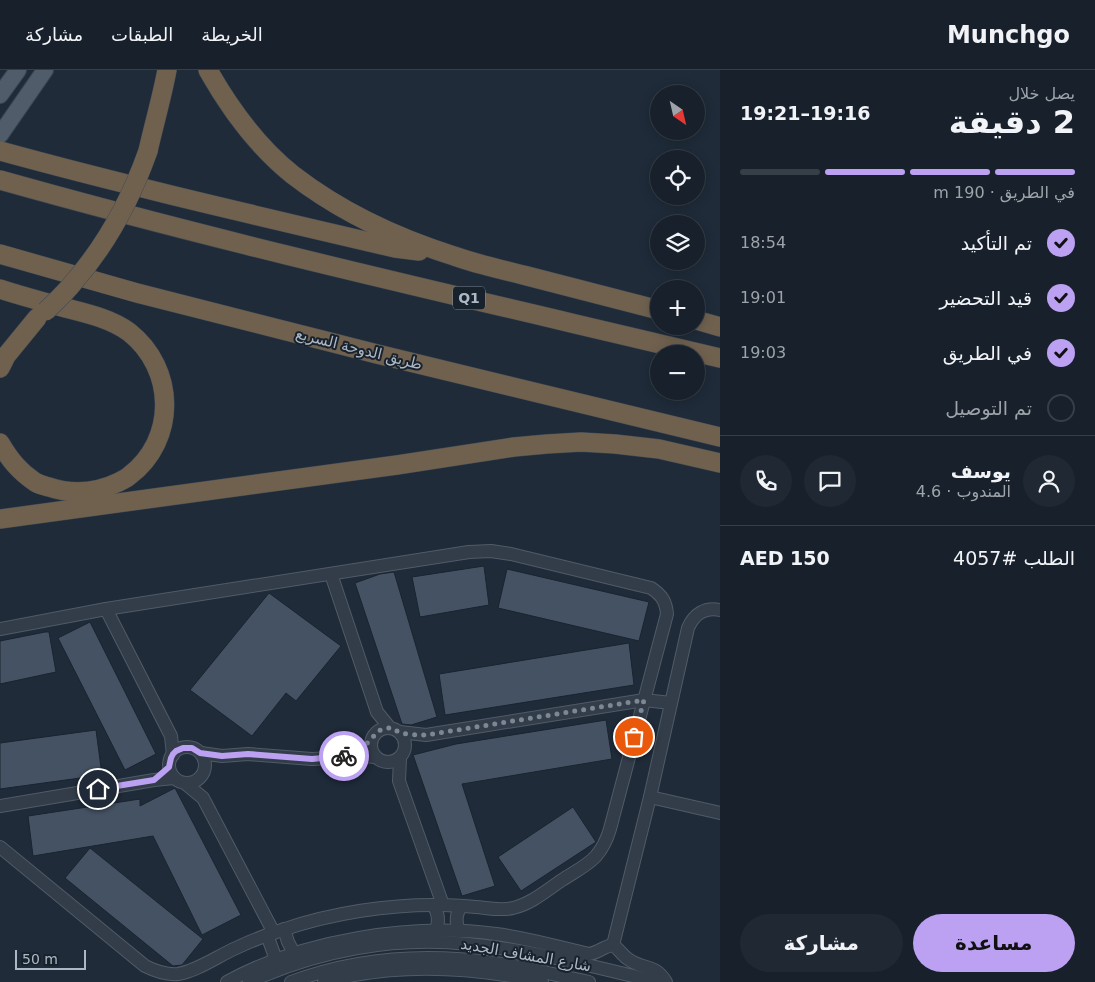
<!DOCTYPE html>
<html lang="ar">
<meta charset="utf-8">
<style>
:root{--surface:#17202b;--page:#202833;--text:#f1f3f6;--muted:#9ea3a9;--line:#363e47;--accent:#bca0f2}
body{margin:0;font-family:"DejaVu Sans","Noto Sans Arabic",sans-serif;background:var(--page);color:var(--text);direction:rtl;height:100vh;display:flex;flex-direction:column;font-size:19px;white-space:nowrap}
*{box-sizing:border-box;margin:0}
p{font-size:16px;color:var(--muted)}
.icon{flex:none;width:28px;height:28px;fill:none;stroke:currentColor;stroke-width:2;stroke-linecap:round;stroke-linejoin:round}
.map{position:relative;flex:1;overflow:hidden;direction:ltr}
.panel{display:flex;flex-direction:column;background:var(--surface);width:375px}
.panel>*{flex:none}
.needle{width:32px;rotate:146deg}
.fabs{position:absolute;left:650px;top:15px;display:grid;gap:10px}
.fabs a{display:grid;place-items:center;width:55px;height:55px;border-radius:50%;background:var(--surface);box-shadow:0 2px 12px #0003,0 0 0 1px var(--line);font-size:25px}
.scale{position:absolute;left:15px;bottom:12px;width:71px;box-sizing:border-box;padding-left:5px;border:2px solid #adb8c6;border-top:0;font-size:14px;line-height:18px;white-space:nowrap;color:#adb8c6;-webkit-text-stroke:4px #18222d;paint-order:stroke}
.pin{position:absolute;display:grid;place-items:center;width:42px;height:42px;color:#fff;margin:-21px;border:2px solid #fff;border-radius:50%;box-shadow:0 1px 5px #0007}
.courier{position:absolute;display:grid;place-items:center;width:50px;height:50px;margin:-25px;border:4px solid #bca0f2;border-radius:50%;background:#fff;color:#222;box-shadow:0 1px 6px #0007}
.headline em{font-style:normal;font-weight:700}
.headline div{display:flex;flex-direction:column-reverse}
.headline{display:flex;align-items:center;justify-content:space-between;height:85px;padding:0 20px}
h1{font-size:32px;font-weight:700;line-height:38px}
.bar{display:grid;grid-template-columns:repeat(4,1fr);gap:8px 5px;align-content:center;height:60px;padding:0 20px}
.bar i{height:6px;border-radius:4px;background:var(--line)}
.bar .selected{background:var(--accent)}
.bar p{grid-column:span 4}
.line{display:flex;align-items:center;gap:12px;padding:0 20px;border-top:1px solid var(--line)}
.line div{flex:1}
.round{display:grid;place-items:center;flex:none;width:52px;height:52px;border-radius:26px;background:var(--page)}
ol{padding:0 20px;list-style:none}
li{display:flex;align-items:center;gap:15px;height:55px}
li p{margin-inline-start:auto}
li .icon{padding:5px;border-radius:50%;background:var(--accent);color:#111;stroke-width:4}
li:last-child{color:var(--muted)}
li i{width:28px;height:28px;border:2px solid var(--line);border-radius:50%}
.action{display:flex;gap:10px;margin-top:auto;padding:10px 20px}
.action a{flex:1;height:58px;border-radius:30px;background:var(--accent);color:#111;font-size:20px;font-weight:700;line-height:58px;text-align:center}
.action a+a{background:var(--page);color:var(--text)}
header{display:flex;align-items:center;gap:30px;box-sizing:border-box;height:70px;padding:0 25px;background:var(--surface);border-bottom:1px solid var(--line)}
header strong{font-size:24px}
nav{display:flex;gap:28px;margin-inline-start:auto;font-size:18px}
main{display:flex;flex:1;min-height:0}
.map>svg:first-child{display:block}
.building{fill:#455263;stroke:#1a242f}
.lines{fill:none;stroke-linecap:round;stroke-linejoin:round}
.minor-casing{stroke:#505b67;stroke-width:14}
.major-casing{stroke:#3c4652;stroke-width:18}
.highway-casing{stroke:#3d4853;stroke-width:20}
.minor{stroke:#333d49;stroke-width:12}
.major{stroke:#505c69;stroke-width:16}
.highway{stroke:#70614f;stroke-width:19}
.highway-bridge-casing{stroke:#3d4853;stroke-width:20;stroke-linecap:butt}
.highway-bridge{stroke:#70614f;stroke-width:19}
.done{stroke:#7b8795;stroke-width:5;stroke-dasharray:0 9}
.route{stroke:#bca0f2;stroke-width:6}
.labels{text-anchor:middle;stroke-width:4;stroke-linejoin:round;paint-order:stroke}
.shield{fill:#18222d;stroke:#808b98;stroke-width:1}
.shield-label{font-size:14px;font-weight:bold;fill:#adb8c6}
.street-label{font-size:15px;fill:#adb8c6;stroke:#18222d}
</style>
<header>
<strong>Munchgo</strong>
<nav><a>الخريطة</a><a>الطبقات</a><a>مشاركة</a></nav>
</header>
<main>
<section class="panel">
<div class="headline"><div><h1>2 دقيقة</h1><p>يصل خلال</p></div><em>19:16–19:21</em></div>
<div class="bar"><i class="selected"></i><i class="selected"></i><i class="selected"></i><i></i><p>في الطريق · 190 m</p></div>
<ol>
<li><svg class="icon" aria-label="check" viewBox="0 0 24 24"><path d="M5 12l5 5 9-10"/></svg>تم التأكيد<p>18:54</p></li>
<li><svg class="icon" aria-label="check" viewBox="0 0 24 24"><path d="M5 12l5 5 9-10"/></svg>قيد التحضير<p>19:01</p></li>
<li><svg class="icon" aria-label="check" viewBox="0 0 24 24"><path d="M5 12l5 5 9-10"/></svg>في الطريق<p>19:03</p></li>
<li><i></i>تم التوصيل</li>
</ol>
<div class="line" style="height:90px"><a class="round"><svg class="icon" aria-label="person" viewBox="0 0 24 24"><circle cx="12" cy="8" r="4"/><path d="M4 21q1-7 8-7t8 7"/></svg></a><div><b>يوسف</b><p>المندوب · 4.6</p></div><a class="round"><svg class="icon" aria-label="chat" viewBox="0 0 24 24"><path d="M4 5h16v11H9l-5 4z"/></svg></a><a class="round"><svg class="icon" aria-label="phone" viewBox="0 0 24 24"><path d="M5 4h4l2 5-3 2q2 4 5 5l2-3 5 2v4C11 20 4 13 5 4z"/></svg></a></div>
<div class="line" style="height:65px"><div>الطلب #4057</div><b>AED 150</b></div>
<div class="action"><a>مساعدة</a><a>مشاركة</a></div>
</section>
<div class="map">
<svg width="720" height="912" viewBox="0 0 720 912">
<rect width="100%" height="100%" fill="#1f2b39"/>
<g class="building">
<path d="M 484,496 L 489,535 L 420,547 L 412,507 Z"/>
<path d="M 507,499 L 649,532 L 639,571 L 498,538 Z"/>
<path d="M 394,502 L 437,647 L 411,655 L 402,654 L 355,513 L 380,504 Z"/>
<path d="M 269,523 L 341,576 L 296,631 L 286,623 L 252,666 L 190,620 Z"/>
<path d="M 90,552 L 156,684 L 125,700 L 58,568 Z"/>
<path d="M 45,562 L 49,562 L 56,602 L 0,614 L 0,571 Z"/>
<path d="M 629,573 L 634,615 L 445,645 L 439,604 Z"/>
<path d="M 606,650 L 612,689 L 462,714 L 495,816 L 462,826 L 413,685 L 456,674 Z"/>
<path d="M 96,660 L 102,705 L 0,719 L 0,673 Z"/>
<path d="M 175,718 L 241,845 L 202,865 L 153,766 L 33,786 L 28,746 L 140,729 L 140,736 Z"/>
<path d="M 573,737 L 596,772 L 521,821 L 498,787 Z"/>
<path d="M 90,778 L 203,869 L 182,895 L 173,896 L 65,808 Z"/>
</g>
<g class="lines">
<defs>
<g id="minor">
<path d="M 331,504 L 377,642 L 390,658"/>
<path d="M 106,539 L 171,666 L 173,685"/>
<path d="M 0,559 L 106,539 L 469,482 L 491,481 L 511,484 L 651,518 C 662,525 666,532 667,544 L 610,759 C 607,769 603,778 596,786 C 587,796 574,802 562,810 C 547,820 531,834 513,838 C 501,841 488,838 476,837 C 464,836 453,835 442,835 C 390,834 331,843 282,860 C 266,865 251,871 236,878 C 218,886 197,901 178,904 C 166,905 155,901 145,896 L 0,777"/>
<circle cx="388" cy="675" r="17"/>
<path d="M 400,662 L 426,665 L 644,630 L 671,633"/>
<circle cx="187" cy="695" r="18"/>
<path d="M 201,683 L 222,686 L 248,684 L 312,689 L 332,688 L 350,685 L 375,687"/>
<path d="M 400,688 L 399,711 L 443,835"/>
<path d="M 186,714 L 203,728 L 274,863"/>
<path d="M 650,727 L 720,743"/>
<path d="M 0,736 L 154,710 L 174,708"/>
<path d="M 433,835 C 439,844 439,851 436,861"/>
<path d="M 284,859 L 288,872 L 294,883"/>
<path d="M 459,861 C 455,851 456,844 461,836"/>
<path d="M 267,865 L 274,884 L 273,891"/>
<path d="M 613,875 L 650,727 L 688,558 C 694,544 705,537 720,540"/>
<path d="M 227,912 C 303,870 410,853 496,864 C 528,868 558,877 589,884 C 598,883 604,876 613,875 C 619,879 622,885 628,889 C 642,900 655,893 666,912"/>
<path d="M 249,912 C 316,881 394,866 468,874 C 532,880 595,897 658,912"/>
<path d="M 291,912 C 356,888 427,883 495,893 C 527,897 558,906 589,912"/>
<path d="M 324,912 C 396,892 469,896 542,912"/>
</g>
<g id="major">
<path d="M 0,25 L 18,0"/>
<path d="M 0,65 L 45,0"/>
</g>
<g id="highway">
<path d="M 208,0 C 230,39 258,77 293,105 C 341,142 397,168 454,186 C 479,195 505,200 531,207 C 573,218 616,229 659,240"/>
<path d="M 0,81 C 131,117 263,147 395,178 L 419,181"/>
<path d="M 148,81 C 154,54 162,27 167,0"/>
<path d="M 0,110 C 238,177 480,231 720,288"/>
<path d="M 0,184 L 137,223 L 377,284 L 720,367"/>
<path d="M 0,219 C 21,226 41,231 62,237 C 85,243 110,248 129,262 C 176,299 177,370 129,406 C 126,409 122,410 119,412 C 96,423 73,425 49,417 C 45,416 40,415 35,412 C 19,401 10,390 0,373"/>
<path d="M 696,250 L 720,257"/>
<path d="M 0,298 L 6,286 L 37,248"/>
<path d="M 0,449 L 397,395 L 514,377 L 547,374 L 581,372 L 615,374 L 659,379 L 720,393"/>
</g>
</defs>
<use href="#minor" class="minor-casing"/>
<use href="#major" class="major-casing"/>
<use href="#highway" class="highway-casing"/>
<use href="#minor" class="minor"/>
<use href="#major" class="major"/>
<use href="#highway" class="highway"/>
<defs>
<path id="highway-bridge" d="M 46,241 C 55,232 65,223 73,213 C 107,174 131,129 148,81"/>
</defs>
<use href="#highway-bridge" class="highway-bridge-casing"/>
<use href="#highway-bridge" class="highway-bridge"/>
</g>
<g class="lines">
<path class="done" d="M 344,686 C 354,684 364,677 371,669 C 376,664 379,659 387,658 C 393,658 396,661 402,663 C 409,665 418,665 426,665 L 644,630 L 634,667"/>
<path class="route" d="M 98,719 L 154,710 L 169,697 L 171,688 L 173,684 L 176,681 L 183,678 L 192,678 L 200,683 L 222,686 L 248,684 L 312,689 L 344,686"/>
</g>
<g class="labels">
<rect class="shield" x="453" y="216.5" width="32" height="23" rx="4"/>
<g class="shield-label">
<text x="469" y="233">Q1</text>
</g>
<g class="street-label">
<text transform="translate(359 279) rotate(14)" y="5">طريق الدوحة السريع</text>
<text transform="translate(526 885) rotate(10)" y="5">شارع المشاف الجديد</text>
</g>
</g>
</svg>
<div class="fabs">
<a><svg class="needle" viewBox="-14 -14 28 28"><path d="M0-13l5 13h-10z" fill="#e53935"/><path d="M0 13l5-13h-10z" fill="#9ea3a9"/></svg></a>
<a><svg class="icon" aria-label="locate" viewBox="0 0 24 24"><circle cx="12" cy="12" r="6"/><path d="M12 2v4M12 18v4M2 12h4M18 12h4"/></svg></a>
<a><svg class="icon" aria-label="layers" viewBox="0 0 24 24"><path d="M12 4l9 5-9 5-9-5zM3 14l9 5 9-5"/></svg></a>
<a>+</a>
<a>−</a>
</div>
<div class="scale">50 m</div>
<div class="pin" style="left:634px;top:667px;background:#ea580c"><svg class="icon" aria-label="bag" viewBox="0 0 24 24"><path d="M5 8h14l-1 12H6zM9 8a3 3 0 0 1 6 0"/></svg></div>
<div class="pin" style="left:98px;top:719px;background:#1f2937"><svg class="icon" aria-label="home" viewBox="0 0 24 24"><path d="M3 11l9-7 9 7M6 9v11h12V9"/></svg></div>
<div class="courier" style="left:344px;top:686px"><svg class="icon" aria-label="bike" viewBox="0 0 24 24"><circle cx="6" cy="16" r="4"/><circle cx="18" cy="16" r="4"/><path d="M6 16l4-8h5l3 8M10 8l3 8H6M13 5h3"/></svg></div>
</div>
</main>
